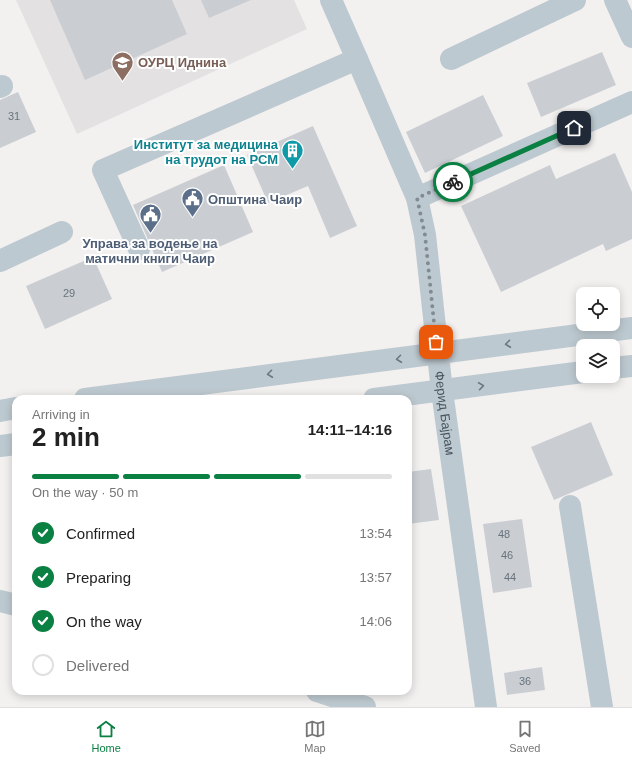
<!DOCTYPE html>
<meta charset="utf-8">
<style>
:root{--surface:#fff;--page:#f6f6f6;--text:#222;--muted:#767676;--line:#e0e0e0;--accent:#0b8043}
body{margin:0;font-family:Arial,sans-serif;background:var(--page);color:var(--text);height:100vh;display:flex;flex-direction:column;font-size:15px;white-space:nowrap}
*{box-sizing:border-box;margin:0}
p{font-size:13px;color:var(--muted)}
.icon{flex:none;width:22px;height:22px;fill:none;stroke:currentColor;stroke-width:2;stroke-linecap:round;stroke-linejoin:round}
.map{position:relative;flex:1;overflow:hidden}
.details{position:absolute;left:12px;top:395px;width:400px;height:300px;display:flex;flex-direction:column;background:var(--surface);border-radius:12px;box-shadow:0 2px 10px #0003}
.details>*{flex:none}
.fabs{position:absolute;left:576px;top:287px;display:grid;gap:8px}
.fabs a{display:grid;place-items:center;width:44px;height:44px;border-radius:8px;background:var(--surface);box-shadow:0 2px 10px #0003;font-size:20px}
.pin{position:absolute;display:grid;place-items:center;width:34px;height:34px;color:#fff;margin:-17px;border-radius:8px;box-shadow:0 2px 6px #0006}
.courier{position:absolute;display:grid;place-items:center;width:40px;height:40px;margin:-20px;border:3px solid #0b8043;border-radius:50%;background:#fff;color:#222;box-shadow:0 1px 5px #0007}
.head em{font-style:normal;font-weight:700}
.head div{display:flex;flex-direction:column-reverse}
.head{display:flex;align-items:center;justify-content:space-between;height:68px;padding:0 20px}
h1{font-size:26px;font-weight:700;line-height:30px}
.bar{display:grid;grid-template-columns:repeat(4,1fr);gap:6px 4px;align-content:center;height:48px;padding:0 20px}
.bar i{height:5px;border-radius:3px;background:var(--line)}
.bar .selected{background:var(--accent)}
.bar p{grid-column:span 4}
ol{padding:0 20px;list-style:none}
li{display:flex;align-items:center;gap:12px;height:44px}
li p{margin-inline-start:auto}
li .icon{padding:4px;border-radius:50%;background:var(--accent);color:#fff;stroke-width:4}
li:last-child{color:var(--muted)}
li i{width:22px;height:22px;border:2px solid var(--line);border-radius:50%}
.menu{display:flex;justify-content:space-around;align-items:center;height:56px;border-top:1px solid var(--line);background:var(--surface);font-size:11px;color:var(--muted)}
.menu a{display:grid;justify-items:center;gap:2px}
.menu .selected{color:var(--accent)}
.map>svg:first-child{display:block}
.education{fill:#e4e1e2}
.building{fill:#caced3}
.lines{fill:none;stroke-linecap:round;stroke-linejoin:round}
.minor{stroke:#bdc9d0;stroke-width:22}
.oneway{stroke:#6a7881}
.done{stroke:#838b92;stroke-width:4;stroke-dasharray:0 7.2}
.route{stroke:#0b8043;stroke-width:5}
.labels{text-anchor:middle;stroke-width:4;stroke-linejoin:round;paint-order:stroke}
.number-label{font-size:11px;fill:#68737c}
.education-label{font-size:13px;font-weight:bold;fill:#785e54;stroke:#fff;text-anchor:start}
.culture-label{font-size:13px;font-weight:bold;fill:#0d838f;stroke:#fff;text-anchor:end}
.service-label{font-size:13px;font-weight:bold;fill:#4e5e75;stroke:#fff;text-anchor:start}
.street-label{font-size:13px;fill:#47555f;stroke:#fff}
</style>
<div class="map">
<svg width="632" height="707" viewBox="0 0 632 707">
<rect width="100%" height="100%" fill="#f3f0f0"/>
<path class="education" d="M 16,0 L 294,0 L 307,29 L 77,134 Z"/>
<g class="building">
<path d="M 50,0 L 172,0 L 187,34 L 85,80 Z"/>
<path d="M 201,0 L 251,0 L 209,18 Z"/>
<path d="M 602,52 L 616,85 L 541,117 L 527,83 Z"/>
<path d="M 18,92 L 36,132 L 0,148 L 0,100 Z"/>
<path d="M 483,95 L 503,136 L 425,173 L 406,132 Z"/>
<path d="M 313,126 L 357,226 L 330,238 L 308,186 L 268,203 L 247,155 Z"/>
<path d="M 615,153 L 632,192 L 632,239 L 606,251 L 603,244 L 501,292 L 461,206 L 550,165 L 556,179 Z"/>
<path d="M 224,165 L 253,232 L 162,272 L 133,205 Z"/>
<path d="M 93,257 L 112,299 L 45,329 L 26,286 Z"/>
<path d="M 591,422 L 613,475 L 554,500 L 531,447 Z"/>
<path d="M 431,469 L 439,520 L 408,524 L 408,472 Z"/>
<path d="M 522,519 L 532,587 L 493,593 L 483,524 Z"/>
<path d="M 542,667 L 545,690 L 507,695 L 504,673 Z"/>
</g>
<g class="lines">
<g class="minor">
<path id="s1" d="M 331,0 L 357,59 L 417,198 L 425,235 L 442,391 L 486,707"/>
<path d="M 615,0 L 632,37"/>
<path d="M 451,59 L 575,0"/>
<path d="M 0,87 L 2,86"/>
<path d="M 417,198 L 632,102"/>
<path d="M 139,249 L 103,170 L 357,59"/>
<path d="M 0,261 L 62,232"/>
<path d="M 613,368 L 632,366"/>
<path d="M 85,399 C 267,374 450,353 632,328"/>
<path d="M 374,399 L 583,372"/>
<path d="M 0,411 L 16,408"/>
<path d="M 0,446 L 16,444"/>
<path d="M 570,506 L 602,707"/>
<path d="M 0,601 L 16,605"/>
<path d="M 317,691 L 365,707"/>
</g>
</g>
<defs><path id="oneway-chevron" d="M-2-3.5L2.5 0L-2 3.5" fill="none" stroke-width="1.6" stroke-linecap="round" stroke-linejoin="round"/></defs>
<g class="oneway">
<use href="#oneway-chevron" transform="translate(508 344) rotate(173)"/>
<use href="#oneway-chevron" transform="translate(399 359) rotate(173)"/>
<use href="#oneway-chevron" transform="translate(270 374) rotate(173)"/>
<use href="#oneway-chevron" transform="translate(481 386) rotate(-8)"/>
</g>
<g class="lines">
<path class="done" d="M 436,342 L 425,235 L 417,198 L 453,182"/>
<path class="route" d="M 453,182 L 574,128"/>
</g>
<defs>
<symbol id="school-pin" viewBox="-11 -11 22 30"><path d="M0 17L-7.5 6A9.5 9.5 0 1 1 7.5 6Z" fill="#8d6e63" stroke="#fff"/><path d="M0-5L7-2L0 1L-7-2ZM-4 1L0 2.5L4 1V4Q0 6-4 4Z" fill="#fff"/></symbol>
<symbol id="building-pin" viewBox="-11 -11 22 30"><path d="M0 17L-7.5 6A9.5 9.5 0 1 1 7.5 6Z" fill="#0f9aa8" stroke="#fff"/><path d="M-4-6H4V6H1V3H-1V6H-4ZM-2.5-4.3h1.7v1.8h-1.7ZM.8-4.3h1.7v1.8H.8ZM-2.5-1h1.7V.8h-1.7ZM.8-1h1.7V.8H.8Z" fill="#fff"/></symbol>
<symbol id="civic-pin" viewBox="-11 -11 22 30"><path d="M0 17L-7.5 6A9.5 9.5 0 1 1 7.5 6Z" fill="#5c6f8a" stroke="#fff"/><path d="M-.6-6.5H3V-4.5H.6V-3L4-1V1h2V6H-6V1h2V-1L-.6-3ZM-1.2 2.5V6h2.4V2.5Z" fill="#fff"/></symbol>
</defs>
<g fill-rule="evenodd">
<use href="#school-pin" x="110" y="50" width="25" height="34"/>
<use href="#building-pin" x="280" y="138" width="25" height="34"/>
<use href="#civic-pin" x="180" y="186" width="25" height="34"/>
<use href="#civic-pin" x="138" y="202" width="25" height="34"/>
</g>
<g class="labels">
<g class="number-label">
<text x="14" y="120">31</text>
<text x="69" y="297">29</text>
<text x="504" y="538">48</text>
<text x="507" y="559">46</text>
<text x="510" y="581">44</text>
<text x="525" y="685">36</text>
</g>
<g class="education-label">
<text x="138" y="67">ОУРЦ Иднина</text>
</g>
<g class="culture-label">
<text x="278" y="149">Институт за медицина<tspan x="278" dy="15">на трудот на РСМ</tspan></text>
</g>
<g class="service-label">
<text x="208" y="204">Општина Чаир</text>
<text x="150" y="248" text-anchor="middle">Управа за водење на<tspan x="150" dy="15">матични книги Чаир</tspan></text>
</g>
<g class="street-label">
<text dy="5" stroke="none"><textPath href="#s1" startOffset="433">Ферид Бајрам</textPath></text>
</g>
</g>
</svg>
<div class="fabs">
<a><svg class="icon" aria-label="locate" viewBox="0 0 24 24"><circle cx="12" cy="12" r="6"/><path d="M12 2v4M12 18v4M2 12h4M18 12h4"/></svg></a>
<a><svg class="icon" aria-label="layers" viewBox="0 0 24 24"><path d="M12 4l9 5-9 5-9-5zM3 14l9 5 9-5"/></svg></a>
</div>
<div class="pin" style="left:436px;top:342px;background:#ea580c"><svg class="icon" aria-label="bag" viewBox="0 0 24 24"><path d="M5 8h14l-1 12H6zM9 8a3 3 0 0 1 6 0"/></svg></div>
<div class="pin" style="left:574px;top:128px;background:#1f2937"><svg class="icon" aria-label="home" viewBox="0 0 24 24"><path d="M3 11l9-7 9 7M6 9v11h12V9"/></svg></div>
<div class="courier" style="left:453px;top:182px"><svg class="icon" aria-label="bike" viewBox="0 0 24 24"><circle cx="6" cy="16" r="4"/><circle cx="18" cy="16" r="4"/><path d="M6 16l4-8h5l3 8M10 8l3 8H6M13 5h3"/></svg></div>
<section class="details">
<div class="head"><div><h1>2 min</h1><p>Arriving in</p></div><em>14:11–14:16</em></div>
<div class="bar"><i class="selected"></i><i class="selected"></i><i class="selected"></i><i></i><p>On the way · 50 m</p></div>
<ol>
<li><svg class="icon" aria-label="check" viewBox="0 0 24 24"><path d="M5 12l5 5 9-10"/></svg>Confirmed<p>13:54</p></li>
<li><svg class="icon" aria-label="check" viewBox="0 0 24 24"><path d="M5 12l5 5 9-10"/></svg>Preparing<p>13:57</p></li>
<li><svg class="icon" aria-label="check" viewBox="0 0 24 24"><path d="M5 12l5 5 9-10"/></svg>On the way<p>14:06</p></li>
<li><i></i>Delivered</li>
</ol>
</section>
</div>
<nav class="menu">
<a class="selected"><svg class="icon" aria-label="home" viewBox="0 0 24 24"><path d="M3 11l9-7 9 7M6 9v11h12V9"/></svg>Home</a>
<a><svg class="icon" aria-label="map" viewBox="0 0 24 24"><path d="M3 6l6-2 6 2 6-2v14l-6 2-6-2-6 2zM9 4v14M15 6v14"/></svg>Map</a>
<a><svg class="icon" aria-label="saved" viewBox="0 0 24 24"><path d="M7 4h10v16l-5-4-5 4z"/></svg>Saved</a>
</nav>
